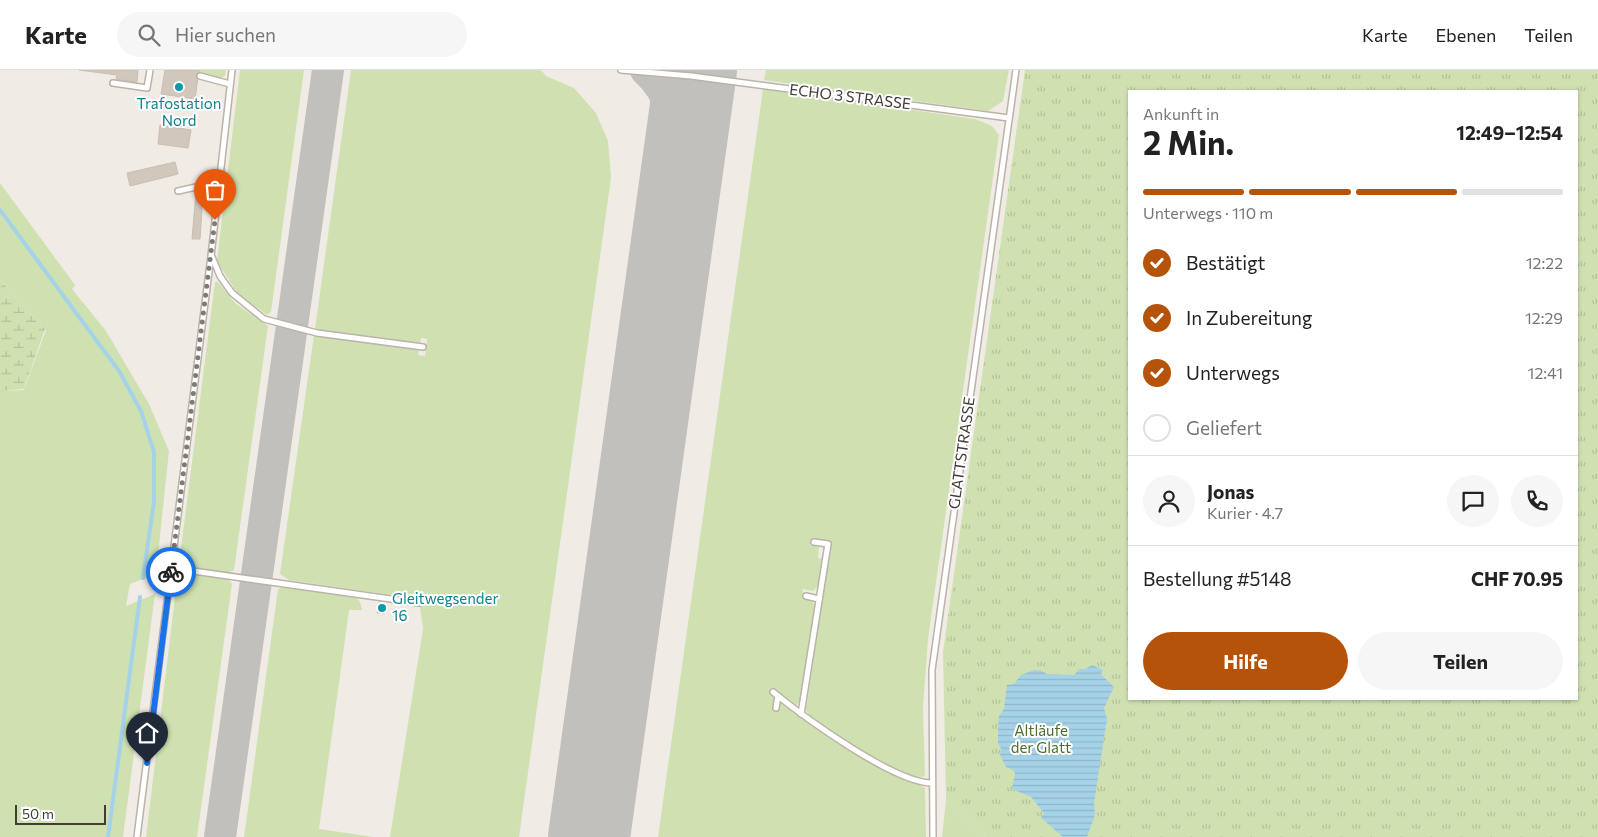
<!DOCTYPE html>
<html lang="de">
<meta charset="utf-8">
<style>
:root{--surface:#fff;--page:#f6f6f6;--text:#222;--muted:#767676;--line:#e0e0e0;--accent:#b45309}
body{margin:0;font-family:Commissioner,sans-serif;background:var(--page);color:var(--text);height:100vh;display:flex;flex-direction:column;font-size:19px;white-space:nowrap}
*{box-sizing:border-box;margin:0}
p{font-size:16px;color:var(--muted)}
.icon{flex:none;width:28px;height:28px;fill:none;stroke:currentColor;stroke-width:2;stroke-linecap:round;stroke-linejoin:round}
.map{position:relative;flex:1;overflow:hidden}
.panel{position:absolute;left:1128px;top:20px;width:450px;height:610px;display:flex;flex-direction:column;background:var(--surface);border-radius:0px;box-shadow:0 1px 4px #0004}
.panel>*{flex:none}
.scale{position:absolute;left:15px;bottom:12px;width:91px;box-sizing:border-box;padding-left:5px;border:2px solid #423c35;border-top:0;font-size:14px;line-height:18px;white-space:nowrap;color:#423c35;-webkit-text-stroke:4px #fff;paint-order:stroke}
.pin{position:absolute;display:grid;place-items:center;width:42px;height:42px;color:#fff;margin:-51px -21px;border-radius:50% 50% 50% 0;rotate:-45deg;box-shadow:0 0 5px #0007}
.pin .icon{rotate:45deg}
.courier{position:absolute;display:grid;place-items:center;width:50px;height:50px;margin:-25px;border:4px solid #1a73e8;border-radius:50%;background:#fff;color:#222;box-shadow:0 1px 6px #0007}
.summary em{font-style:normal;font-weight:700}
.summary div{display:flex;flex-direction:column-reverse}
.summary{display:flex;align-items:center;justify-content:space-between;height:85px;padding:0 15px}
h1{font-size:32px;font-weight:700;line-height:38px}
.bar{display:grid;grid-template-columns:repeat(4,1fr);gap:8px 5px;align-content:center;height:60px;padding:0 15px}
.bar i{height:6px;border-radius:4px;background:var(--line)}
.bar .selected{background:var(--accent)}
.bar p{grid-column:span 4}
.line{display:flex;align-items:center;gap:12px;padding:0 15px;border-top:1px solid var(--line)}
.line div{flex:1}
.round{display:grid;place-items:center;flex:none;width:52px;height:52px;border-radius:26px;background:var(--page)}
ol{padding:0 15px;list-style:none}
li{display:flex;align-items:center;gap:15px;height:55px}
li p{margin-inline-start:auto}
li .icon{padding:5px;border-radius:50%;background:var(--accent);color:#fff;stroke-width:4}
li:last-child{color:var(--muted)}
li i{width:28px;height:28px;border:2px solid var(--line);border-radius:50%}
.cta{display:flex;gap:10px;margin-top:auto;padding:10px 15px}
.cta a{flex:1;height:58px;border-radius:30px;background:var(--accent);color:#fff;font-size:20px;font-weight:700;line-height:58px;text-align:center}
.cta a+a{background:var(--page);color:var(--text)}
header{display:flex;align-items:center;gap:30px;box-sizing:border-box;height:70px;padding:0 25px;background:var(--surface);border-bottom:1px solid var(--line)}
header strong{font-size:24px}
nav{display:flex;gap:28px;margin-inline-start:auto;font-size:18px}
.search{width:350px;height:45px;background:var(--page);display:flex;align-items:center;gap:12px;box-sizing:border-box;padding:0 18px;border-radius:28px;color:var(--muted);font-size:19px}
.map>svg:first-child{display:block}
.grass{fill:#cfe1b1}
.wetland{fill:url(#wetland-marsh)}
.park{fill:url(#park-tufts);fill-rule:evenodd}
.water{fill:url(#water-rules)}
.lines{fill:none;stroke-linecap:round;stroke-linejoin:round}
.stream{stroke:#a6d2e8;stroke-width:4}
.taxiway{stroke:#c2c0bc;stroke-width:32}
.runway{stroke:#c2c0bc;stroke-width:82}
.building{fill:#d1c7bb;stroke:#cbbeaf}
.lane-casing{stroke:#bbb3a8;stroke-width:8}
.lane{stroke:#fff;stroke-width:5}
.done{stroke:#7f7a73;stroke-width:5;stroke-dasharray:0 9}
.route{stroke:#1a73e8;stroke-width:6}
.culture-dot{fill:#0f9aa8;stroke:#fff;stroke-width:2}
.labels{text-anchor:middle;stroke-width:4;stroke-linejoin:round;paint-order:stroke}
.street-label{font-size:15px;fill:#423c35;stroke:#fff}
.culture-label{font-size:15px;fill:#0d838f;stroke:#fff}
.park-label{font-size:15px;fill:#4b6d2f;stroke:#fff}
</style>
<header>
<strong>Karte</strong>
<div class="search"><svg class="icon" aria-label="search" viewBox="0 0 24 24"><circle cx="10" cy="10" r="6"/><path d="M15 15l6 6"/></svg>Hier suchen</div>
<nav><a>Karte</a><a>Ebenen</a><a>Teilen</a></nav>
</header>
<div class="map">
<svg width="1598" height="767" viewBox="0 0 1598 767">
<defs>
<pattern id="wetland-marsh" width="20" height="14" patternUnits="userSpaceOnUse" patternTransform="scale(1.25)"><rect width="20" height="14" fill="#cfe1b1"/><path d="M1 5h8M5 5V1M11 12h8M15 12V8" fill="none" stroke="#b3c299"/></pattern>
<pattern id="park-tufts" width="24" height="20" patternUnits="userSpaceOnUse" patternTransform="scale(1.25)"><rect width="24" height="20" fill="#cfe1b1"/><path d="M3 7l-1-3M5 7V3M7 7l1-3M15 17l-1-3M17 17v-4M19 17l1-3" fill="none" stroke="#b3c299"/></pattern>
<pattern id="water-rules" width="6" height="5" patternUnits="userSpaceOnUse" patternTransform="scale(1.25)"><rect width="6" height="5" fill="#a6d2e8"/><path d="M0 2.5h6" fill="none" stroke="#90b5c8"/></pattern>
</defs>
<rect width="100%" height="100%" fill="#f0ece5"/>
<g class="grass">
<path d="M 199,0 L 226,0 L 225,6 L 219,9 L 198,3 Z"/>
<path d="M 240,0 L 304,0 L 271,242 L 267,245 L 237,223 L 217,191 Z"/>
<path d="M 351,0 L 541,0 L 546,6 L 574,18 L 596,43 L 608,71 L 611,108 L 519,767 L 390,767 L 423,559 L 419,529 L 289,510 L 280,504 L 314,265 L 419,280 L 418,285 L 425,286 L 427,269 L 421,268 L 420,273 L 315,259 Z"/>
<path d="M 766,0 L 1009,0 L 1003,31 L 988,41 L 764,10 Z"/>
<path d="M 763,19 L 975,49 L 992,56 L 999,65 L 928,569 L 923,638 L 925,705 L 923,707 C 900,708 833,662 811,648 L 806,640 L 831,471 L 811,468 L 810,475 L 819,477 L 818,488 L 823,489 L 819,515 L 813,521 L 803,519 L 802,528 L 811,530 L 816,536 L 802,629 L 797,635 L 794,635 L 773,618 L 770,621 L 776,627 L 774,640 L 779,641 L 780,631 L 839,673 L 925,718 L 926,767 L 658,767 Z"/>
<path d="M 0,113 L 75,215 L 72,219 L 106,261 L 149,334 L 169,381 L 156,504 L 130,514 L 126,536 L 155,524 L 123,767 L 0,767 L 0,321 L 24,320 L 46,260 L 0,210 Z"/>
<path d="M 215,212 L 218,212 L 235,233 L 268,256 L 234,500 C 225,506 197,501 188,495 C 184,493 182,490 180,486 Z"/>
<path d="M 178,502 L 227,508 L 232,514 L 197,767 L 146,767 Z"/>
<path d="M 285,516 L 355,525 L 360,532 L 362,540 L 349,540 L 319,759 L 374,767 L 244,767 L 278,519 Z"/>
<path d="M 946,730 L 986,767 L 942,767 Z"/>
</g>
<path class="wetland" d="M 0,210 L 45,259 L 24,319 L 0,321 Z"/>
<path class="park" d="M 1025,0 L 1598,0 L 1598,767 L 986,767 L 946,730 L 943,582 ZM 1129,21 L 1576,21 L 1576,629 L 1129,629 Z"/>
<path class="water" d="M 1092,595 L 1103,600 L 1101,604 L 1114,617 L 1104,638 L 1107,649 L 1094,733 L 1095,745 L 1087,767 L 1063,767 L 1041,748 L 1044,743 L 1031,727 L 1012,719 L 1015,703 L 1013,700 L 1006,697 L 1000,685 L 1001,679 L 998,673 L 998,656 L 999,646 L 1004,639 L 1007,615 L 1014,614 L 1021,605 L 1034,600 L 1040,600 L 1047,604 L 1074,605 L 1079,599 L 1085,599 Z"/>
<g class="lines">
<g class="stream">
<path d="M 0,140 L 119,301 L 141,341 L 154,382 L 154,431 L 143,508"/>
<path d="M 108,767 L 140,527"/>
</g>
<g class="taxiway">
<path d="M 646,0 C 674,25 681,63 682,98"/>
<path d="M 220,767 L 328,0"/>
</g>
<path class="runway" d="M 589,767 L 696,0"/>
</g>
<g class="building">
<path d="M 79,0 L 138,0 L 137,12 L 116,9 L 117,5 Z"/>
<path d="M 165,0 L 199,0 L 195,29 L 161,24 Z"/>
<path d="M 160,55 L 191,60 L 188,78 L 158,74 Z"/>
<path d="M 175,92 L 178,104 L 130,116 L 127,103 Z"/>
<path d="M 196,122 L 203,123 L 200,169 L 192,169 Z"/>
<path d="M 379,533 L 386,535 L 384,544 L 377,543 Z"/>
</g>
<g class="lines">
<defs>
<g id="lane">
<path d="M 621,0 L 691,6 L 1009,48"/>
<path d="M 200,6 L 230,14"/>
<path d="M 113,13 L 147,18 L 150,0"/>
<path d="M 178,121 L 205,115 L 219,115"/>
<path d="M 212,187 L 220,206 L 232,223 L 264,249 L 317,263 L 423,277"/>
<path d="M 172,498 L 419,533"/>
<path d="M 806,526 L 819,529"/>
<path d="M 773,622 C 804,647 894,713 932,713"/>
<path d="M 776,638 L 778,626"/>
<path d="M 801,644 L 828,474 L 814,472"/>
<path d="M 137,767 L 211,186 L 232,0"/>
<path d="M 933,767 L 932,600 L 1016,0"/>
</g>
</defs>
<use href="#lane" class="lane-casing"/>
<use href="#lane" class="lane"/>
</g>
<g class="lines">
<path class="done" d="M 171,502 L 215,150"/>
<path class="route" d="M 147,693 L 171,502"/>
</g>
<g class="culture-dot">
<circle cx="179" cy="17" r="5"/>
<circle cx="382" cy="538" r="5"/>
</g>
<g class="labels">
<g class="street-label">
<text transform="translate(850 27) rotate(7)" y="5">ECHO 3 STRASSE</text>
<text transform="translate(962 383) rotate(-82)" y="5">GLATTSTRASSE</text>
</g>
<g class="culture-label">
<text x="179" y="39">Trafostation<tspan x="179" dy="17">Nord</tspan></text>
<text x="392" y="534" text-anchor="start">Gleitwegsender<tspan x="392" dy="17">16</tspan></text>
</g>
<g class="park-label">
<text x="1041" y="666">Altläufe<tspan x="1041" dy="17">der Glatt</tspan></text>
</g>
</g>
</svg>
<div class="scale">50 m</div>
<div class="pin" style="left:215px;top:150px;background:#ea580c"><svg class="icon" aria-label="bag" viewBox="0 0 24 24"><path d="M5 8h14l-1 12H6zM9 8a3 3 0 0 1 6 0"/></svg></div>
<div class="pin" style="left:147px;top:693px;background:#1f2937"><svg class="icon" aria-label="home" viewBox="0 0 24 24"><path d="M3 11l9-7 9 7M6 9v11h12V9"/></svg></div>
<div class="courier" style="left:171px;top:502px"><svg class="icon" aria-label="bike" viewBox="0 0 24 24"><circle cx="6" cy="16" r="4"/><circle cx="18" cy="16" r="4"/><path d="M6 16l4-8h5l3 8M10 8l3 8H6M13 5h3"/></svg></div>
<section class="panel">
<div class="summary"><div><h1>2 Min.</h1><p>Ankunft in</p></div><em>12:49–12:54</em></div>
<div class="bar"><i class="selected"></i><i class="selected"></i><i class="selected"></i><i></i><p>Unterwegs · 110 m</p></div>
<ol>
<li><svg class="icon" aria-label="check" viewBox="0 0 24 24"><path d="M5 12l5 5 9-10"/></svg>Bestätigt<p>12:22</p></li>
<li><svg class="icon" aria-label="check" viewBox="0 0 24 24"><path d="M5 12l5 5 9-10"/></svg>In Zubereitung<p>12:29</p></li>
<li><svg class="icon" aria-label="check" viewBox="0 0 24 24"><path d="M5 12l5 5 9-10"/></svg>Unterwegs<p>12:41</p></li>
<li><i></i>Geliefert</li>
</ol>
<div class="line" style="height:90px"><a class="round"><svg class="icon" aria-label="person" viewBox="0 0 24 24"><circle cx="12" cy="8" r="4"/><path d="M4 21q1-7 8-7t8 7"/></svg></a><div><b>Jonas</b><p>Kurier · 4.7</p></div><a class="round"><svg class="icon" aria-label="chat" viewBox="0 0 24 24"><path d="M4 5h16v11H9l-5 4z"/></svg></a><a class="round"><svg class="icon" aria-label="phone" viewBox="0 0 24 24"><path d="M5 4h4l2 5-3 2q2 4 5 5l2-3 5 2v4C11 20 4 13 5 4z"/></svg></a></div>
<div class="line" style="height:65px"><div>Bestellung #5148</div><b>CHF 70.95</b></div>
<div class="cta"><a>Hilfe</a><a>Teilen</a></div>
</section>
</div>
